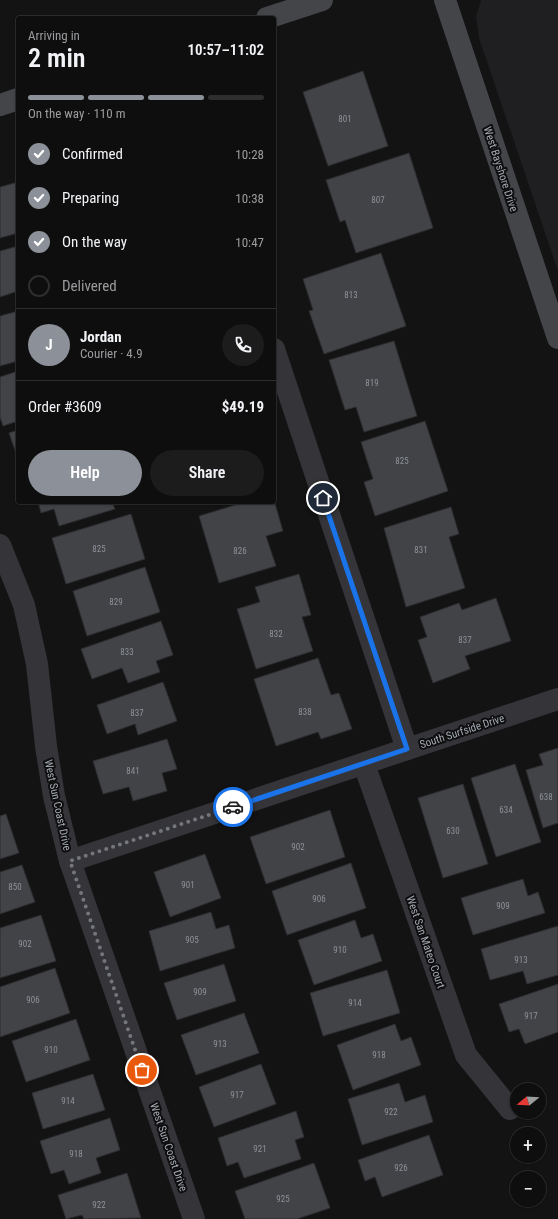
<!DOCTYPE html>
<meta charset="utf-8">
<style>
:root{--surface:#0e0e0f;--page:#1c1c1d;--text:#f1f3f6;--muted:#9b9c9e;--line:#2e2e2f;--accent:#8c9099}
body{margin:0;font-family:"Roboto Condensed",sans-serif;background:var(--page);color:var(--text);height:100vh;display:flex;flex-direction:column;font-size:15px;white-space:nowrap}
*{box-sizing:border-box;margin:0}
p{font-size:13px;color:var(--muted)}
.icon{flex:none;width:22px;height:22px;fill:none;stroke:currentColor;stroke-width:2;stroke-linecap:round;stroke-linejoin:round}
.map{position:relative;flex:1;overflow:hidden}
.drawer{position:absolute;left:16px;top:16px;width:260px;height:488px;display:flex;flex-direction:column;background:var(--surface);border-radius:4px;box-shadow:0 1px 3px #0004,0 0 0 1px var(--line)}
.drawer>*{flex:none}
.needle{width:26px;rotate:252deg}
.tools{position:absolute;left:510px;top:1083px;display:grid;gap:8px}
.tools a{display:grid;place-items:center;width:36px;height:36px;border-radius:50%;background:var(--surface);box-shadow:0 1px 3px #0004,0 0 0 1px var(--line);font-size:20px}
.pin{position:absolute;display:grid;place-items:center;width:34px;height:34px;color:#fff;margin:-17px;border:2px solid #fff;border-radius:50%;box-shadow:0 1px 4px #0007}
.courier{position:absolute;display:grid;place-items:center;width:40px;height:40px;margin:-20px;border:3px solid #1a73e8;border-radius:50%;background:#fff;color:#222;box-shadow:0 1px 5px #0007}
.summary em{font-style:normal;font-weight:600}
.summary div{display:flex;flex-direction:column-reverse}
.summary{display:flex;align-items:center;justify-content:space-between;height:68px;padding:0 12px}
h1{font-size:26px;font-weight:600;line-height:30px}
.bar{display:grid;grid-template-columns:repeat(4,1fr);gap:6px 4px;align-content:center;height:48px;padding:0 12px}
.bar i{height:5px;border-radius:3px;background:var(--line)}
.bar .current{background:var(--accent)}
.bar p{grid-column:span 4}
.line{display:flex;align-items:center;gap:10px;padding:0 12px;border-top:1px solid var(--line)}
.line div{flex:1}
.round{display:grid;place-items:center;flex:none;width:42px;height:42px;border-radius:21px;background:var(--page)}
ol{padding:0 12px;list-style:none}
li{display:flex;align-items:center;gap:12px;height:44px}
li p{margin-inline-start:auto}
li .icon{padding:4px;border-radius:50%;background:var(--accent);color:#fff;stroke-width:4}
li:last-child{color:var(--muted)}
li i{width:22px;height:22px;border:2px solid var(--line);border-radius:50%}
.cta{display:flex;gap:8px;margin-top:auto;padding:8px 12px}
.cta a{flex:1;height:46px;border-radius:24px;background:var(--accent);color:#fff;font-size:16px;font-weight:600;line-height:46px;text-align:center}
.cta a+a{background:var(--page);color:var(--text)}
.map>svg:first-child{display:block}
.built{fill:#1f1f21}
.building{fill:#424347;stroke:#2d2d30}
.lines{fill:none;stroke-linecap:round;stroke-linejoin:round}
.street{stroke:#353539;stroke-width:22}
.secondary{stroke:#434549;stroke-width:22}
.done{stroke:#73767b;stroke-width:4;stroke-dasharray:0 7.2}
.route{stroke:#1a73e8;stroke-width:5}
.labels{text-anchor:middle;stroke-width:4;stroke-linejoin:round;paint-order:stroke}
.number-label{font-size:9px;fill:#8d9198}
.street-label{font-size:11px;fill:#a6abb3;stroke:#0e0e0f}
</style>
<div class="map">
<svg width="558" height="1219" viewBox="0 0 558 1219">
<rect width="100%" height="100%" fill="#131314"/>
<path class="built" d="M 481,0 L 558,0 L 558,271 L 479,38 L 476,17 Z"/>
<g class="building">
<path d="M 363,71 L 388,146 L 328,166 L 303,92 Z"/>
<path d="M 409,153 L 433,228 L 356,253 L 345,220 L 340,222 L 326,180 Z"/>
<path d="M 18,182 L 18,233 L 0,238 L 0,187 Z"/>
<path d="M 18,246 L 18,291 L 0,297 L 0,251 Z"/>
<path d="M 381,253 L 406,326 L 324,354 L 309,311 L 313,310 L 303,279 Z"/>
<path d="M 18,311 L 18,361 L 0,366 L 0,316 Z"/>
<path d="M 394,341 L 417,416 L 364,432 L 356,407 L 345,410 L 329,360 Z"/>
<path d="M 18,371 L 18,421 L 3,426 L 0,417 L 0,377 Z"/>
<path d="M 425,421 L 448,491 L 375,516 L 364,482 L 373,479 L 361,442 Z"/>
<path d="M 18,430 L 18,459 L 9,433 Z"/>
<path d="M 274,500 L 283,531 L 266,536 L 276,566 L 219,583 L 199,516 L 245,502 L 274,502 Z"/>
<path d="M 38,502 L 112,502 L 115,509 L 59,526 L 54,509 L 41,513 Z"/>
<path d="M 451,507 L 459,534 L 449,537 L 465,588 L 406,607 L 384,528 Z"/>
<path d="M 131,514 L 145,559 L 66,584 L 52,538 Z"/>
<path d="M 145,567 L 160,612 L 87,636 L 73,591 Z"/>
<path d="M 299,574 L 311,615 L 302,617 L 313,651 L 256,669 L 237,609 L 260,602 L 255,587 Z"/>
<path d="M 496,598 L 511,641 L 465,656 L 470,669 L 433,683 L 418,640 L 427,637 L 420,617 L 459,603 L 462,610 Z"/>
<path d="M 161,621 L 173,655 L 156,661 L 160,672 L 128,683 L 122,668 L 92,679 L 81,649 Z"/>
<path d="M 318,658 L 331,695 L 339,693 L 352,729 L 321,739 L 318,732 L 276,746 L 254,679 Z"/>
<path d="M 163,682 L 177,721 L 138,735 L 135,724 L 107,734 L 97,705 Z"/>
<path d="M 167,739 L 177,769 L 162,773 L 167,791 L 133,801 L 129,787 L 103,794 L 93,761 Z"/>
<path d="M 558,748 L 558,823 L 543,828 L 526,770 L 543,765 L 539,754 Z"/>
<path d="M 515,764 L 541,842 L 496,857 L 471,778 Z"/>
<path d="M 463,784 L 488,864 L 443,878 L 418,798 Z"/>
<path d="M 330,810 L 345,857 L 266,884 L 250,837 Z"/>
<path d="M 6,814 L 19,853 L 0,859 L 0,816 Z"/>
<path d="M 205,854 L 221,898 L 170,917 L 154,872 Z"/>
<path d="M 351,863 L 366,908 L 287,935 L 272,891 Z"/>
<path d="M 22,865 L 35,902 L 0,914 L 0,872 Z"/>
<path d="M 523,879 L 528,896 L 538,892 L 545,913 L 473,935 L 461,898 Z"/>
<path d="M 211,912 L 216,929 L 229,925 L 235,948 L 160,971 L 149,931 Z"/>
<path d="M 41,915 L 56,961 L 0,978 L 0,928 Z"/>
<path d="M 355,920 L 361,938 L 373,934 L 382,961 L 314,985 L 298,940 Z"/>
<path d="M 558,926 L 558,975 L 527,984 L 523,971 L 490,980 L 481,949 Z"/>
<path d="M 224,964 L 236,1001 L 177,1020 L 164,983 Z"/>
<path d="M 55,968 L 70,1013 L 0,1037 L 0,987 Z"/>
<path d="M 387,970 L 400,1013 L 323,1036 L 310,993 Z"/>
<path d="M 558,984 L 558,1032 L 525,1044 L 519,1029 L 509,1032 L 499,1004 Z"/>
<path d="M 244,1013 L 259,1053 L 196,1075 L 181,1035 Z"/>
<path d="M 76,1019 L 90,1060 L 26,1082 L 12,1041 Z"/>
<path d="M 395,1024 L 401,1041 L 411,1037 L 421,1065 L 353,1090 L 337,1045 Z"/>
<path d="M 261,1064 L 276,1104 L 214,1127 L 199,1087 Z"/>
<path d="M 93,1074 L 105,1110 L 43,1129 L 32,1093 Z"/>
<path d="M 399,1083 L 405,1102 L 425,1095 L 433,1122 L 362,1145 L 348,1099 Z"/>
<path d="M 296,1111 L 304,1137 L 295,1140 L 301,1159 L 244,1178 L 238,1162 L 227,1166 L 218,1138 Z"/>
<path d="M 110,1118 L 120,1150 L 96,1158 L 101,1173 L 69,1184 L 64,1170 L 51,1174 L 40,1141 Z"/>
<path d="M 429,1135 L 443,1175 L 382,1197 L 375,1177 L 365,1181 L 358,1160 Z"/>
<path d="M 314,1163 L 330,1208 L 297,1219 L 245,1219 L 235,1191 Z"/>
<path d="M 127,1173 L 141,1218 L 84,1219 L 82,1215 L 66,1219 L 58,1195 Z"/>
</g>
<g class="lines">
<g class="street">
<path d="M 274,349 L 407,749"/>
<path d="M 0,545 L 24,605 L 37,664 L 46,746 L 54,796 L 70,861 L 194,1219"/>
<path d="M 364,764 L 466,1055 L 510,1109"/>
<path d="M 70,861 L 558,699"/>
</g>
<g class="secondary">
<path d="M 445,0 L 558,338"/>
<path d="M 267,18 L 322,0"/>
<path d="M 0,105 L 18,99"/>
</g>
</g>
<g class="lines">
<path class="done" d="M 142,1070 L 70,861 L 233,807"/>
<path class="route" d="M 233,807 L 407,749 L 323,498"/>
</g>
<g class="labels">
<g class="number-label">
<text x="345" y="122">801</text>
<text x="378" y="203">807</text>
<text x="351" y="298">813</text>
<text x="372" y="386">819</text>
<text x="402" y="464">825</text>
<text x="99" y="552">825</text>
<text x="421" y="553">831</text>
<text x="240" y="554">826</text>
<text x="116" y="605">829</text>
<text x="276" y="637">832</text>
<text x="465" y="643">837</text>
<text x="127" y="655">833</text>
<text x="305" y="715">838</text>
<text x="137" y="716">837</text>
<text x="133" y="774">841</text>
<text x="546" y="800">638</text>
<text x="506" y="813">634</text>
<text x="453" y="834">630</text>
<text x="298" y="850">902</text>
<text x="188" y="888">901</text>
<text x="15" y="890">850</text>
<text x="319" y="902">906</text>
<text x="503" y="909">909</text>
<text x="192" y="943">905</text>
<text x="25" y="947">902</text>
<text x="340" y="953">910</text>
<text x="521" y="963">913</text>
<text x="200" y="995">909</text>
<text x="33" y="1003">906</text>
<text x="355" y="1006">914</text>
<text x="531" y="1019">917</text>
<text x="220" y="1047">913</text>
<text x="51" y="1053">910</text>
<text x="379" y="1058">918</text>
<text x="237" y="1098">917</text>
<text x="68" y="1104">914</text>
<text x="391" y="1115">922</text>
<text x="260" y="1152">921</text>
<text x="76" y="1157">918</text>
<text x="401" y="1171">926</text>
<text x="283" y="1202">925</text>
<text x="99" y="1208">922</text>
</g>
<g class="street-label">
<text transform="translate(501 169) rotate(72)" y="4">West Bayshore Drive</text>
<text transform="translate(462 731) rotate(-18)" y="4">South Surfside Drive</text>
<text transform="translate(58 805) rotate(78)" y="4">West Sun Coast Drive</text>
<text transform="translate(426 942) rotate(71)" y="4">West San Mateo Court</text>
<text transform="translate(169 1147) rotate(71)" y="4">West Sun Coast Drive</text>
</g>
</g>
</svg>
<div class="tools">
<a><svg class="needle" viewBox="-14 -14 28 28"><path d="M0-13l5 13h-10z" fill="#e53935"/><path d="M0 13l5-13h-10z" fill="#9b9c9e"/></svg></a>
<a>+</a>
<a>−</a>
</div>
<div class="pin" style="left:142px;top:1070px;background:#ea580c"><svg class="icon" aria-label="bag" viewBox="0 0 24 24"><path d="M5 8h14l-1 12H6zM9 8a3 3 0 0 1 6 0"/></svg></div>
<div class="pin" style="left:323px;top:498px;background:#1f2937"><svg class="icon" aria-label="home" viewBox="0 0 24 24"><path d="M3 11l9-7 9 7M6 9v11h12V9"/></svg></div>
<div class="courier" style="left:233px;top:807px"><svg class="icon" aria-label="car" viewBox="0 0 24 24"><path d="M5 17H2v-5l4-1 3-4h7l3 4 3 1v5h-3M9 17h6M6 11h13"/><circle cx="7" cy="17" r="2"/><circle cx="17" cy="17" r="2"/></svg></div>
<section class="drawer">
<div class="summary"><div><h1>2 min</h1><p>Arriving in</p></div><em>10:57–11:02</em></div>
<div class="bar"><i class="current"></i><i class="current"></i><i class="current"></i><i></i><p>On the way · 110 m</p></div>
<ol>
<li><svg class="icon" aria-label="check" viewBox="0 0 24 24"><path d="M5 12l5 5 9-10"/></svg>Confirmed<p>10:28</p></li>
<li><svg class="icon" aria-label="check" viewBox="0 0 24 24"><path d="M5 12l5 5 9-10"/></svg>Preparing<p>10:38</p></li>
<li><svg class="icon" aria-label="check" viewBox="0 0 24 24"><path d="M5 12l5 5 9-10"/></svg>On the way<p>10:47</p></li>
<li><i></i>Delivered</li>
</ol>
<div class="line" style="height:72px"><b class="round" style="background:var(--accent);color:#fff">J</b><div><b>Jordan</b><p>Courier · 4.9</p></div><a class="round"><svg class="icon" aria-label="phone" viewBox="0 0 24 24"><path d="M5 4h4l2 5-3 2q2 4 5 5l2-3 5 2v4C11 20 4 13 5 4z"/></svg></a></div>
<div class="line" style="height:52px"><div>Order #3609</div><b>$49.19</b></div>
<div class="cta"><a>Help</a><a>Share</a></div>
</section>
</div>
